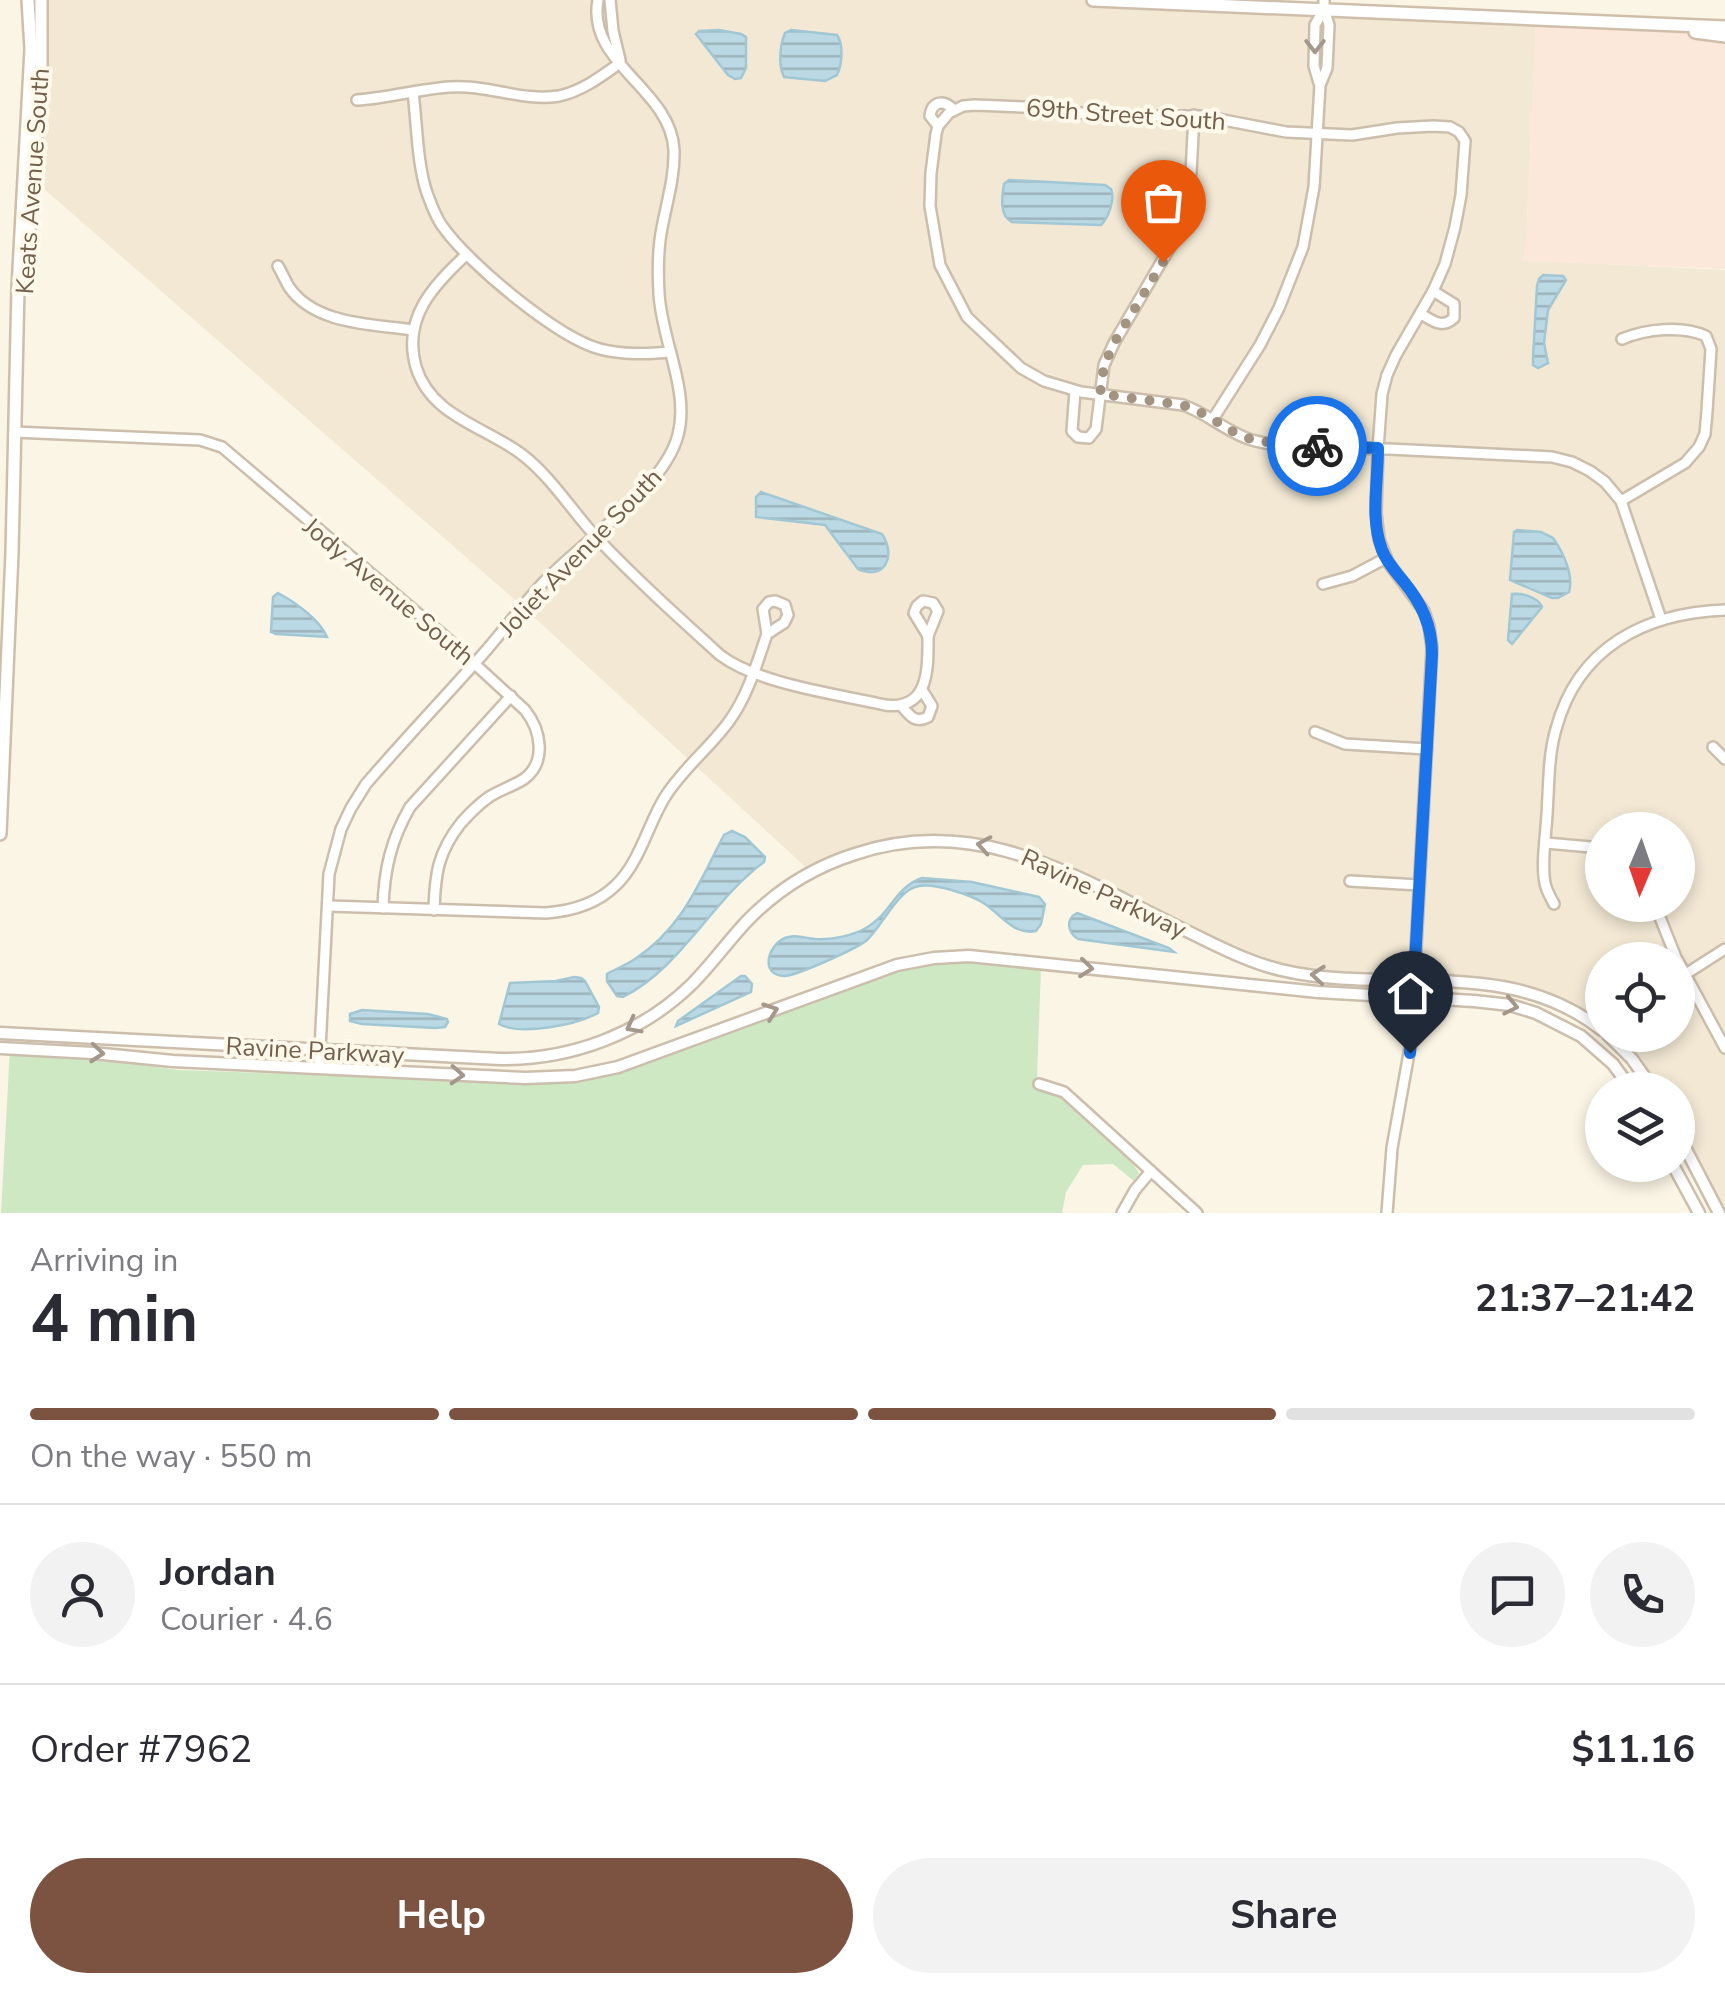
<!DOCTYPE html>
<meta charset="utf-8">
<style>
:root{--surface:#fff;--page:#f2f2f3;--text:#2b2b33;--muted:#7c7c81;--line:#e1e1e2;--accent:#7c5240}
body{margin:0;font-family:"Nunito Sans",sans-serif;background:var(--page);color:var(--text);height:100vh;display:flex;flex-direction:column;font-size:38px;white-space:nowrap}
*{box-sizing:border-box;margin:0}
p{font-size:32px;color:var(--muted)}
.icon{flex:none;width:55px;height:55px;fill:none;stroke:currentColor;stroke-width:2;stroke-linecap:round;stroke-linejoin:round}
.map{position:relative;height:1213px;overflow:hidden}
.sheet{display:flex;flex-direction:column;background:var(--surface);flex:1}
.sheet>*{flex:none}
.needle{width:65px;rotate:182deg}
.controls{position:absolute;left:1585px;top:812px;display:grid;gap:20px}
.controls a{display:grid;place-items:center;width:110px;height:110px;border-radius:50%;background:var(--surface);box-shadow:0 5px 15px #0003;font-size:50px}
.pin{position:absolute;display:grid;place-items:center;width:85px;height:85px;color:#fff;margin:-102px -42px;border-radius:50% 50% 50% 0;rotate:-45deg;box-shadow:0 0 10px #0007}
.pin .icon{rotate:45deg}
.courier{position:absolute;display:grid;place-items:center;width:100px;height:100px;margin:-50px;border:8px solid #1a73e8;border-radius:50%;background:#fff;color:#222;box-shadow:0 2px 12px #0007}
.head em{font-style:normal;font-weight:700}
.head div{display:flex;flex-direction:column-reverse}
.head{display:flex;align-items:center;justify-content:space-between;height:170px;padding:0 30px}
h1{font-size:65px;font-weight:700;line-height:75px}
.bar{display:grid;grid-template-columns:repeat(4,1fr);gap:15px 10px;align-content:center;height:120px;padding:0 30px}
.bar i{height:12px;border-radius:8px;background:var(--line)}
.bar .on{background:var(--accent)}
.bar p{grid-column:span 4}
.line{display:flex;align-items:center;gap:25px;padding:0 30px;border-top:2px solid var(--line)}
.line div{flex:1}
.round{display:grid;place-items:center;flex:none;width:105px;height:105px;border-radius:52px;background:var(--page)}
.primary-button{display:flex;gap:20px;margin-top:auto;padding:20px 30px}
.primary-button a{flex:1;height:115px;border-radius:60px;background:var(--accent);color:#fff;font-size:40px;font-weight:700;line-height:115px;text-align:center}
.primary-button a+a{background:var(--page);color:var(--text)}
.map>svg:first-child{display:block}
.residential{fill:#f2e8d4;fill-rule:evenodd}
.commercial{fill:#fbe8da}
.park{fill:#cee8c4}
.water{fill:url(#water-rules);stroke:#a1c7d5;stroke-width:2.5}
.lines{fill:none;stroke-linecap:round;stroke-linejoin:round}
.minor-casing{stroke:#ccbeac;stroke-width:14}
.tertiary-casing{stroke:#ccbeac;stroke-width:15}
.secondary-casing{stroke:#cfbfaa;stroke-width:16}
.minor{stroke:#fff;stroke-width:9}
.tertiary{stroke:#fff;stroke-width:10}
.secondary{stroke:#fff;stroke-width:11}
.oneway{stroke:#a4978b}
.done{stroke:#a39482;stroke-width:10;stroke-dasharray:0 18}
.route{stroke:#1a73e8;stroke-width:12}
.labels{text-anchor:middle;stroke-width:8;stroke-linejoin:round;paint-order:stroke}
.street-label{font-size:25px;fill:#735f4c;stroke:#fef9eb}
</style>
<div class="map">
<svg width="1725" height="1213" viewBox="0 0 1725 1213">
<defs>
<pattern id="water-rules" width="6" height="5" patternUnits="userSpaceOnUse" patternTransform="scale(2.5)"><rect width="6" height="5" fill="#bbd9e4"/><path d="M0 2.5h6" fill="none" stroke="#9cb3bb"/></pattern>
</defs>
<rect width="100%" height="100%" fill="#fbf5e5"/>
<path class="residential" d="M 42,0 L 1114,0 L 1536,18 L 1526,244 L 1523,260 L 1725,270 L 1725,1213 L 1719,1213 L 1678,1134 L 1678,1090 L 1654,1090 L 1608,1035 L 1678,1035 L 1678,960 L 1602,960 L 1602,1030 L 1531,993 L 1331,976 L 1267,966 L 1081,880 L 996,847 L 891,844 L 811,872 L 522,606 L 43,188 L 34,176 ZM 1602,830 L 1678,830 L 1678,905 L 1602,905 Z"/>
<path class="commercial" d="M 1536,18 L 1627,22 L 1725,36 L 1725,269 L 1522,261 L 1526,244 Z"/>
<path class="park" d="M 947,962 L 981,962 L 1041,968 L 1037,1077 L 1133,1164 L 1139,1173 L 1134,1181 L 1113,1164 L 1083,1165 L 1066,1192 L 1062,1213 L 1,1213 L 10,1048 L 26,1057 L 93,1058 L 178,1070 L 531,1083 L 570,1081 L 607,1075 L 894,972 Z"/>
<g class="water">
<path d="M 719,30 L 741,34 L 746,37 L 746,68 L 741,78 L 735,79 L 728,75 L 696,34 L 699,31 Z"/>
<path d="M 791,30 L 837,35 C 844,45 842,64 837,75 L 825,81 L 784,77 C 778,65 780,45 785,33 Z"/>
<path d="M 1009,180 L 1105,185 L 1111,189 C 1115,199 1109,217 1101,225 L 1012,222 C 999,216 1002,197 1004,184 Z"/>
<path d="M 1543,275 L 1563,276 L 1566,280 L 1548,310 L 1544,343 L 1548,363 L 1538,368 L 1533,365 L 1533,358 L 1537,286 L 1539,279 Z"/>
<path d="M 761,492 L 882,534 C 896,555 886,581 858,569 L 825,525 L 756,517 L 756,497 Z"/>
<path d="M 1517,530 L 1541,532 L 1553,538 C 1563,552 1574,575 1569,592 L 1558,598 L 1552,598 L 1510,580 L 1514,532 Z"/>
<path d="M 278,593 C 295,602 320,620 327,637 L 276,634 L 271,632 L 273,597 Z"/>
<path d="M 1512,594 C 1522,593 1538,597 1542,607 L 1512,644 L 1508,640 Z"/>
<path d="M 732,831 L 745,837 L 765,857 L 764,862 C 711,901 682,967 623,997 L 617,996 L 607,981 L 607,974 C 616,969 626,965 635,959 C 683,927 699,883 724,835 Z"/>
<path d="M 922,878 L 972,882 L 1039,897 L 1045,904 L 1041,924 L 1036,931 C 1015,936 1001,915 985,904 C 972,895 935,883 919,886 C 898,889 883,925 867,940 C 858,948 796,976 784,976 C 760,975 767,946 785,938 C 795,934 804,938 815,939 C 831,940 852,936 866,928 C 890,915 895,887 922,878 Z"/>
<path d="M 1077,913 L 1169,948 L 1174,952 L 1078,939 C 1068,933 1065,919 1077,913 Z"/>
<path d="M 741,976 L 745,976 L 752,984 L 751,992 L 676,1026 L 678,1021 Z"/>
<path d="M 574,977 L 581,978 L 585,981 L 599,1007 L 598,1013 C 576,1025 520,1036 499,1024 L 510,983 L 556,981 Z"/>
<path d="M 362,1010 L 428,1014 L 447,1019 L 448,1022 L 445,1027 L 435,1028 L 362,1024 L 350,1021 L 350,1014 Z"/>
</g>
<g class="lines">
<defs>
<g id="minor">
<path d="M 610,0 L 613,31 L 620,60"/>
<path d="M 1319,83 L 1314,66 L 1315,25 L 1324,9"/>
<path d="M 413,93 C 417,123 417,164 427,193 C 431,204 436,218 443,227 C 469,264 558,338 600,349 C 623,355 646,354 669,352"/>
<path d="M 357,100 C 388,98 419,89 450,87 C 486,84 523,102 559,96 C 582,91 602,76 620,63"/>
<path d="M 938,126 L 930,116 C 932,101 944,99 954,110"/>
<path d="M 466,255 C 433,286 402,318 416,367 C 431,416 483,426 520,453 C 551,476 571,510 597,538 C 636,579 678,617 720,655 C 758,684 837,694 885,705 C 930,711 928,667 928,636"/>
<path d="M 278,266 C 282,273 285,280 289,287 C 315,325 373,324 413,330"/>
<path d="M 1421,314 C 1433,321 1442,329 1454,318 L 1454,304 L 1433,291"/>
<path d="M 1075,391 L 1072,431 L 1078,437 L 1089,438 L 1096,429 L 1104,365 L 1114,343 L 1173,242 L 1183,212 L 1191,173 L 1194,115"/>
<path d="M 1213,419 L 1260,345 L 1279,308 L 1303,247 L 1314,187 L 1320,85 L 1327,68 L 1329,25 L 1324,9 L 1324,0"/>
<path d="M 14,432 L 200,440 L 222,447 L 442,634 L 525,710 C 541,730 547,762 524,779 C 513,786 500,790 489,797 C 479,804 469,814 461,823 C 438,852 435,874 434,910"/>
<path d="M 1621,501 L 1685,463 L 1699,447 L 1705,434 L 1707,411 L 1711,349 L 1706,336 C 1682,325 1646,329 1622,339"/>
<path d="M 1323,584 L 1352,576 L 1386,558"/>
<path d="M 775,601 L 785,605 L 788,615 L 784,623 L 767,634 L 763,609 L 769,602 Z"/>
<path d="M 923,601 L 933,603 L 938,611 L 928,636 L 914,613 L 917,606 Z"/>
<path d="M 901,705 C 909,715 915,724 928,717 L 932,706 L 922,690"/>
<path d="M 1315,732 L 1345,744 L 1427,749"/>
<path d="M 1713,747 L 1725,759"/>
<path d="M 1546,843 L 1602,848"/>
<path d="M 1350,881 L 1419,885"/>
<path d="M 1554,904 C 1551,898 1546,890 1545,883 C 1541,864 1546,834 1547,814 C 1549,786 1548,756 1556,729 C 1578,647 1645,613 1725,610"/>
<path d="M 1655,905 L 1677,960"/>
<path d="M 328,906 L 546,913 C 572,911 597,904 616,885 C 640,862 648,824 665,797 C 683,768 711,747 730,720 C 748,695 757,663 767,634"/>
<path d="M 383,908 C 384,870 391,840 410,807 L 511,696"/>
<path d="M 1678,961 L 1725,1048"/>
<path d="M 1678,979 L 1725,949"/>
<path d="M 319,1068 L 329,874 L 341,829 L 351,808 L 366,784 C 404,740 444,698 483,654 C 503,631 521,607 542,584 C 580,543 664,489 678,435 C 690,390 661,339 659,293 C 658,276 658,257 660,240 C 664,210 675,181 674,150 C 671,89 586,63 598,0"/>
<path d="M 1039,1084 L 1064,1092 L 1197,1213"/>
<path d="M 1122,1213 L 1135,1190 L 1151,1171"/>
<path d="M 1387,1213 L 1392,1148 L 1411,1042 L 1432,648 L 1429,626 L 1424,611 L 1388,562 L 1379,539 L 1376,513 L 1378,449 L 1382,394 L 1387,375 L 1396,355 L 1433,291 L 1445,264 L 1455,227 L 1461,195 L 1465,141 L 1459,132 L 1450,127 L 1433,126 L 1397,128 L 1352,135 L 1286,132 L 1203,116 L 1099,116 L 1050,108 L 975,105 L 963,106 L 949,113 L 938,126 L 936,134 L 931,173 L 930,206 L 940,265 L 967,317 L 1021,368 L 1044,381 L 1081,392 L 1183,405 C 1206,413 1223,429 1246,438 C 1277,450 1342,447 1378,449 L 1389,449 L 1552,457 L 1572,462 L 1590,471 L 1605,482 L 1621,501 L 1661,619"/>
</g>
<g id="tertiary">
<path d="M 0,1033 L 500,1059 C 571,1060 641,1034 692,984 C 712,964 728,941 747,921 C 777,890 814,867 855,854 C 983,811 1086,883 1197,936 C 1224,949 1251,963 1281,970 C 1390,996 1505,954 1602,1030"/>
<path d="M 1608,1035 L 1632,1059 L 1654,1090"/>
<path d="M 0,1048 L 93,1053 L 173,1061 L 525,1078 L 575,1076 L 618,1067 L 897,965 L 934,958 L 969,956 L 1318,992 L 1474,1001 L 1510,1005 L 1536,1013 L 1581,1036 L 1613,1064 L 1632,1090"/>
<path d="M 1678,1134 L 1719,1213"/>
<path d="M 1673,1165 L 1699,1213"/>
</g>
<g id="secondary">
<path d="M 1093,0 L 1725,27"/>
<path d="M 1695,32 L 1725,36"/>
<path d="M 28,245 L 41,66 L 41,0"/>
<path d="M 0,834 L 12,553 L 18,288 L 31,49 L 28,0"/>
</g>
</defs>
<use href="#minor" class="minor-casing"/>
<use href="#tertiary" class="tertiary-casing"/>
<use href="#secondary" class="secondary-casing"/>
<use href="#minor" class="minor"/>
<use href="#tertiary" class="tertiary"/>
<use href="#secondary" class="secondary"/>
</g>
<defs><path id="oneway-chevron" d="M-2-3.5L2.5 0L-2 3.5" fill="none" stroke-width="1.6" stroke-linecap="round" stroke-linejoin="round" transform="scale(2.5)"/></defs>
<g class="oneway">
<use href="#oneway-chevron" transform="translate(1315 46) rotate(90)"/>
<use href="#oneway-chevron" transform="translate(984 845) rotate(-170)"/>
<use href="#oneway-chevron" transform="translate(1086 968) rotate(6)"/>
<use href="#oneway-chevron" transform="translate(1318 975) rotate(-175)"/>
<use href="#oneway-chevron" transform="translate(1511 1006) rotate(12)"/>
<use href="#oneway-chevron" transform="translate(771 1011) rotate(-20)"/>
<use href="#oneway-chevron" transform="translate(633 1026) rotate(152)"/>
<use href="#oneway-chevron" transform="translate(97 1053) rotate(5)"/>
<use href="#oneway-chevron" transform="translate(457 1075) rotate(3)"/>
</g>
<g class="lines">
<path class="done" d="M 1163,262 L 1114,343 L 1104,366 L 1100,394 L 1183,405 L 1206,415 L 1237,434 L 1256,441 L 1317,446"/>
<path class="route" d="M 1317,446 L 1378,448 C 1378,482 1370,519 1382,550 C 1387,563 1396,572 1404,582 C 1422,604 1432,626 1432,654 L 1410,1053"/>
</g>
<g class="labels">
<g class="street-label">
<text transform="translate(1126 114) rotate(4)" y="9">69th Street South</text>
<text transform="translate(32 181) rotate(-86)" y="9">Keats Avenue South</text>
<text transform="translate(580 552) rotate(-46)" y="9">Joliet Avenue South</text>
<text transform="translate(389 591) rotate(40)" y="9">Jody Avenue South</text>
<text transform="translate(1104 893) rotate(25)" y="9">Ravine Parkway</text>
<text transform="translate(315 1050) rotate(3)" y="9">Ravine Parkway</text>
</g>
</g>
</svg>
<div class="controls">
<a><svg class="needle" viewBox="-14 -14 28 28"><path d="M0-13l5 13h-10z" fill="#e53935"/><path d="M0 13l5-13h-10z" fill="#7c7c81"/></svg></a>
<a><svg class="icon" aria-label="locate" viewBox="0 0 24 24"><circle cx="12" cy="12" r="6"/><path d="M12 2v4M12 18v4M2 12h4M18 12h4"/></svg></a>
<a><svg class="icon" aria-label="layers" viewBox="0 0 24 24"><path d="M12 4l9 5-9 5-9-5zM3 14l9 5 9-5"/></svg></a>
</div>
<div class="pin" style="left:1163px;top:262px;background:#ea580c"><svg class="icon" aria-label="bag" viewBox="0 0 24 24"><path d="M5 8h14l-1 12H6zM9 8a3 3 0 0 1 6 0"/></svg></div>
<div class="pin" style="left:1410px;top:1053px;background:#1f2937"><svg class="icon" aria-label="home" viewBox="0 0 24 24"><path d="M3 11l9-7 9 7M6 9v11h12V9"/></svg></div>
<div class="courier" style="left:1317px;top:446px"><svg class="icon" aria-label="bike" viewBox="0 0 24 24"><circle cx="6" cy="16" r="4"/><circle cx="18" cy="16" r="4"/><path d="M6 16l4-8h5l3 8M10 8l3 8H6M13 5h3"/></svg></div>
</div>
<section class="sheet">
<div class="head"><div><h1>4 min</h1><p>Arriving in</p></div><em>21:37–21:42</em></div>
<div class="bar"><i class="on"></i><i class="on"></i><i class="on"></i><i></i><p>On the way · 550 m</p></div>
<div class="line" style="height:180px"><a class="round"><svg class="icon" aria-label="person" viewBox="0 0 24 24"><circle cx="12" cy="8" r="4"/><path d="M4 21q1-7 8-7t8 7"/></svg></a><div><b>Jordan</b><p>Courier · 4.6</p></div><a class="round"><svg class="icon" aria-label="chat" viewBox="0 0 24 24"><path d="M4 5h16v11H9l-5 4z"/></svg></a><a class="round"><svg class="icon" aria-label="phone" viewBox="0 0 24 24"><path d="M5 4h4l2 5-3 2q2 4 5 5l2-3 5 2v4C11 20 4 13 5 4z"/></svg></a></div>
<div class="line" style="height:130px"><div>Order #7962</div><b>$11.16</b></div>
<div class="primary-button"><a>Help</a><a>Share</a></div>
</section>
